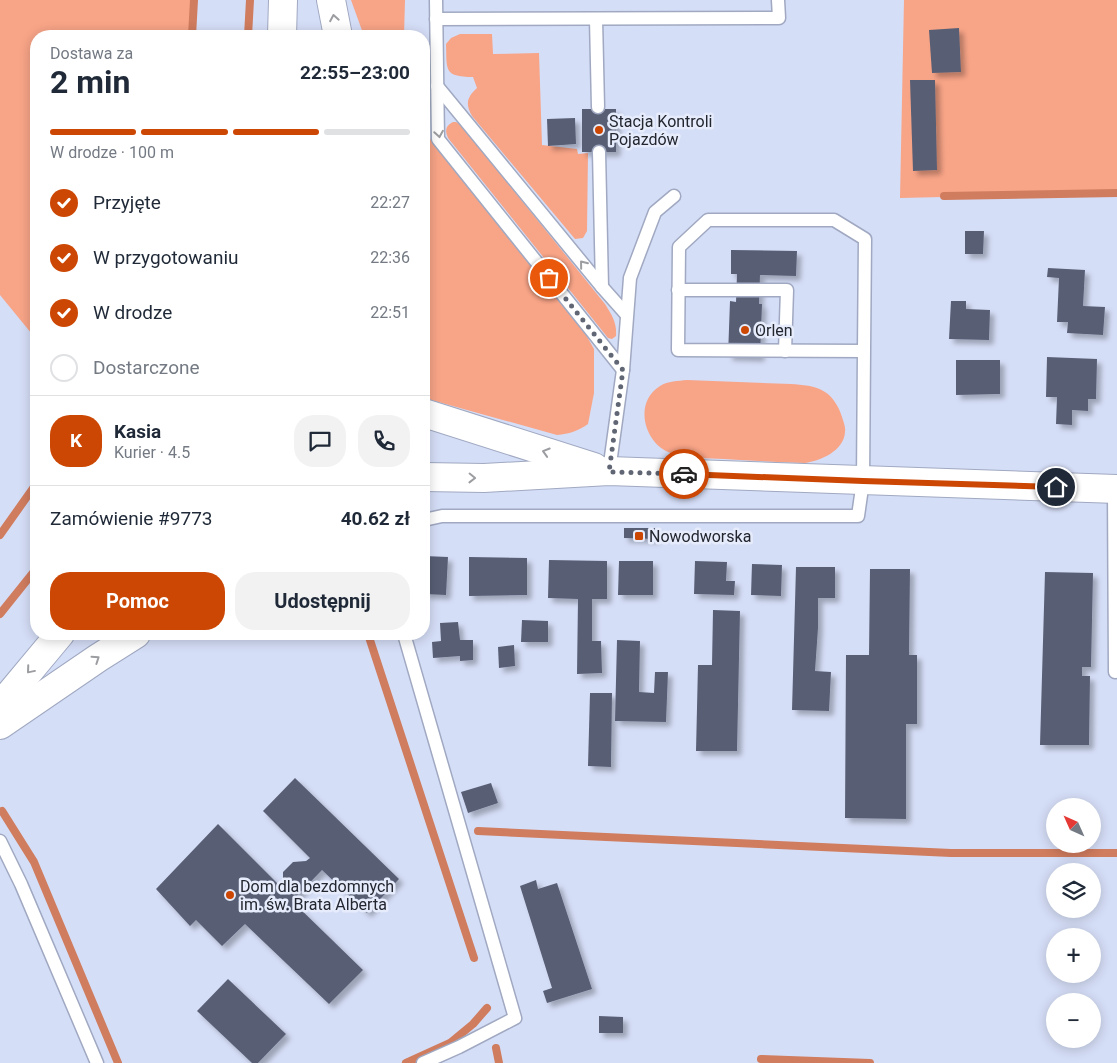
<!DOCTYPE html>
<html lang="pl">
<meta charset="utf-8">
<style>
:root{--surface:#fff;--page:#f2f2f3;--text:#1f2937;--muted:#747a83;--line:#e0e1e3;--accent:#cc4703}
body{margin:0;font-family:Roboto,sans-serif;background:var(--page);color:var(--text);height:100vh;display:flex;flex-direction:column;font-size:19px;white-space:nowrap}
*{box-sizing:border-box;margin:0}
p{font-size:16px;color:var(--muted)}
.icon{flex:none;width:28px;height:28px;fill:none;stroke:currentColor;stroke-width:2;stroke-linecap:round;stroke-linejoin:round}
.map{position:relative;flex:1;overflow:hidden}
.details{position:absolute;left:30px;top:30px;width:400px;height:610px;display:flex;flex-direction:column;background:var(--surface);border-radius:20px;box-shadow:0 2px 12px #0003}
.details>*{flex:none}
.needle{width:32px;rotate:315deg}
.controls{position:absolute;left:1046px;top:798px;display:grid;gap:10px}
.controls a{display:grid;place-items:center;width:55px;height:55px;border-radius:50%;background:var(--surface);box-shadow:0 2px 12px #0003;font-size:25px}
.pin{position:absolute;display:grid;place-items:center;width:42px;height:42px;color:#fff;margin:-21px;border:2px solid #fff;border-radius:50%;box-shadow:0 1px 5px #0007}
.courier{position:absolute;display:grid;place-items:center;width:50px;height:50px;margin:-25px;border:4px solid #cc4703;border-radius:50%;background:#fff;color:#222;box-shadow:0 1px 6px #0007}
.summary em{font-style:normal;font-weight:700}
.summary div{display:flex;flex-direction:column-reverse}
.summary{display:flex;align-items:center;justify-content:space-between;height:85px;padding:0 20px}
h1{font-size:32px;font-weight:700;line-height:38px}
.bar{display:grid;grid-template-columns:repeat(4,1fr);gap:8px 5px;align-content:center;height:60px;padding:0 20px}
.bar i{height:6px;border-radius:4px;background:var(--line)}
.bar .selected{background:var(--accent)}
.bar p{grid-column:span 4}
.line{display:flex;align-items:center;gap:12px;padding:0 20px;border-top:1px solid var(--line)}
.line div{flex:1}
.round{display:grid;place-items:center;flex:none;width:52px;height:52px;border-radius:20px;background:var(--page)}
ol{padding:0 20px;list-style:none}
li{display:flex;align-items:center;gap:15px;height:55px}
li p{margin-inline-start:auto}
li .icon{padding:5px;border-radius:50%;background:var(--accent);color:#fff;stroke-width:4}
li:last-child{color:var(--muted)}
li i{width:28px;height:28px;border:2px solid var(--line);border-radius:50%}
.action{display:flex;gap:10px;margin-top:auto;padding:10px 20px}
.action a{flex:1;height:58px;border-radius:20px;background:var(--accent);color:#fff;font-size:20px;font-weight:700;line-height:58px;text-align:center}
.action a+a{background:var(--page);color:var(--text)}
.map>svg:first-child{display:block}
.green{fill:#f8a487}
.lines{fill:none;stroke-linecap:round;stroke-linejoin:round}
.stream{stroke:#d07c5e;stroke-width:8}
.building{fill:#585f75;filter:url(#shadow)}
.service-casing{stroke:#a0a9c1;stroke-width:15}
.tertiary-casing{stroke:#a0a9c1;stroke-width:30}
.secondary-casing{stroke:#a0a9c1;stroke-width:30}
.service{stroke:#fff;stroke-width:12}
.tertiary{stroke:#fff;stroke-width:28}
.secondary{stroke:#fff;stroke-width:28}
.oneway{stroke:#9c9da1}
.done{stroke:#616675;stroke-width:5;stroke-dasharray:0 9}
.route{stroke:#cc4703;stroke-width:6}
.poi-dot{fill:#cc4703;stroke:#e6ecfb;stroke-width:2}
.labels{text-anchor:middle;stroke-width:5;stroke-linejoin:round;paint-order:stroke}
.poi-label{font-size:16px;fill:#23262f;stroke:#e6ecfb;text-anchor:start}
</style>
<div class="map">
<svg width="1117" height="1063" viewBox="0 0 1117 1063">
<defs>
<filter id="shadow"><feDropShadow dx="4.5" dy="4.5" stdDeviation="2.5" flood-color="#0004"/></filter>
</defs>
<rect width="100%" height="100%" fill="#d5def7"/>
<g class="green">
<path d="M 0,0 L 194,0 L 192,36 L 36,36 L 36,339 L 0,295 Z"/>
<path d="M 351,0 L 405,0 L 404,36 L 364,36 Z"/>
<path d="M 904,0 L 1117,0 L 1117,193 L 900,198 Z"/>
<path d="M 460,34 L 492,34 L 493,54 L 539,53 L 542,145 L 577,149 L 578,154 L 588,153 L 587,231 L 583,238 L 575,239 L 472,116 C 465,104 467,97 477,88 L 473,77 C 443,77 447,69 446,44 L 451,38 Z"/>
<path d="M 453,122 L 456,122 L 461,125 L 605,304 C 612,315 617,323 616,336 L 612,339 L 608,338 L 448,138 C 445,131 445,126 453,122 Z"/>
<path d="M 424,131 L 585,333 L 594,349 L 594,393 L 588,424 C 578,431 569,434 557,435 L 424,398 Z"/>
<path d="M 687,380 L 791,384 C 802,385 815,385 825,392 C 833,397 839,407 842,417 C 843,421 846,427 845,432 C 844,451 820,461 805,463 C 778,462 751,461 724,459 C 708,458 690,459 674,454 C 645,447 632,403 660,386 C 668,381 678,381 687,380 Z"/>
</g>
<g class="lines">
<g class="stream">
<path d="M 192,36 L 194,0"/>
<path d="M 248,36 L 250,0"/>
<path d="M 944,196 L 1117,193"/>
<path d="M 0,535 L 36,484"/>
<path d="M 0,614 L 36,569"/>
<path d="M 368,634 L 474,958"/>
<path d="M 2,811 L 34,862 L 118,1063"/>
<path d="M 478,831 L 951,853 L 1117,853"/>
<path d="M 496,1048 L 499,1063"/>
<path d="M 761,1059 L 870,1063"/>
<path d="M 406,1063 L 450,1043 L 473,1024 L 487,1008"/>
</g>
</g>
<g class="building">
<path d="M 959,28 L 961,72 L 932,73 L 929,30 Z"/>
<path d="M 910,80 L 935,80 L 937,170 L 913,171 Z"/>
<rect x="582" y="109" width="34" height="43"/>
<path d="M 575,118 L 576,144 L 548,146 L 547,119 Z"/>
<path d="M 965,231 L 984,231 L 983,254 L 965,254 Z"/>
<path d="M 731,250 L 797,251 L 796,276 L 760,275 L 759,304 L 762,304 L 760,357 L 728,356 L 730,301 L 736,302 L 737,274 L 731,274 Z"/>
<path d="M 1048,268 L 1085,270 L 1083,306 L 1105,307 L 1103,335 L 1067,333 L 1068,322 L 1057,322 L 1059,278 L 1047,277 Z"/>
<path d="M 951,301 L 966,301 L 966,309 L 990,310 L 989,340 L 949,339 Z"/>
<path d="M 1047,357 L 1097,359 L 1096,399 L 1088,399 L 1088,411 L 1072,410 L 1072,425 L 1056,424 L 1057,397 L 1046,397 Z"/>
<path d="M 956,360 L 1000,360 L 1000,394 L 956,395 Z"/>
<path d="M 624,528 L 655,528 L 655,539 L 624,538 Z"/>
<path d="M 424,556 L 448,557 L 446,595 L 424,594 Z"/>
<path d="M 469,557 L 527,558 L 527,595 L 469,596 Z"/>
<path d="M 549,560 L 607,561 L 607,599 L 592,599 L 592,641 L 601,641 L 602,673 L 577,674 L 578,599 L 548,598 Z"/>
<path d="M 619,561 L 653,561 L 653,595 L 618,595 Z"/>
<path d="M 695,561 L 727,562 L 726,581 L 735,581 L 734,595 L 694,594 Z"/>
<path d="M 752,564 L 782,565 L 781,596 L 751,595 Z"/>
<path d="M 796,567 L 835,567 L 835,598 L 818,598 L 818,628 L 815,671 L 831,672 L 829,711 L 792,710 Z"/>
<path d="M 870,569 L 910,569 L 909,655 L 917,655 L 917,724 L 906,724 L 906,819 L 845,818 L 846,655 L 869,655 Z"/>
<path d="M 1045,572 L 1093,573 L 1091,667 L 1082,667 L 1082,676 L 1090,676 L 1089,745 L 1040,745 Z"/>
<path d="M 713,610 L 740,611 L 737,751 L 696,751 L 698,665 L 712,665 Z"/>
<path d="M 522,620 L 548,621 L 548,642 L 521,642 Z"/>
<path d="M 458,622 L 460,640 L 473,640 L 473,660 L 460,661 L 460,656 L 433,658 L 432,642 L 441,641 L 440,623 Z"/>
<path d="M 617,640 L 640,641 L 639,692 L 654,693 L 655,672 L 668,672 L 666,722 L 615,721 Z"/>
<path d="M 514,645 L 515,666 L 499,668 L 498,647 Z"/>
<path d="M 590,693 L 612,693 L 611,767 L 588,766 Z"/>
<path d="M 295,778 L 399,879 L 367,913 L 322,870 L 292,901 L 363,970 L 329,1004 L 245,924 L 222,946 L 196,920 L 190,926 L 156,889 L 218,824 L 281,887 L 283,884 L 283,872 L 293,862 L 306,861 L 310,858 L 263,811 Z"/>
<path d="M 491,783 L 498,803 L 468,813 L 461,792 Z"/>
<path d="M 536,880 L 538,889 L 557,883 L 592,989 L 547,1003 L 543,991 L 552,988 L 520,886 Z"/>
<path d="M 228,979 L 286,1034 L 258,1063 L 252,1063 L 197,1011 Z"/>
<path d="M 599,1016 L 623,1017 L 623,1033 L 599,1033 Z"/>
</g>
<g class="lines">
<defs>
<g id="service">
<path d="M 436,0 L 438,139 L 623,370"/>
<path d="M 436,19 L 779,18 L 778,0"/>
<path d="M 596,19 L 598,107"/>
<path d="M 437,86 L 602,287 L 626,314"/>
<path d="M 599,152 L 602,287"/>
<path d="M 678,290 L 787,290 L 785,351"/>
<path d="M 609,471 L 623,370 L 630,278 L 655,212 L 674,196"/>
<path d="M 1114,489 L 1115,672"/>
<path d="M 424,520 L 442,516 L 858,516 L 863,481 L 864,351 L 678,350 L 679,247 L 708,220 L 834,220 L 865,239 L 864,351"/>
<path d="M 404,634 L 515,1018 L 459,1047 L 423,1063"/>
<path d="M 0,841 L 21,884 L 97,1063"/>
</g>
<g id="tertiary">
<path d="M 424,413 L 594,467"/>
<path d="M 424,477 L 484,478 L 609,471 L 1117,489"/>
</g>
<g id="secondary">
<path d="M 331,0 L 338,36"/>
<path d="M 282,36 L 283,0"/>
<path d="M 0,706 L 60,634"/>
<path d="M 0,725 L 98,658 L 136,634"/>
</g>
</defs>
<use href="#service" class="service-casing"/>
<use href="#tertiary" class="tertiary-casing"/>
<use href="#secondary" class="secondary-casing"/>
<use href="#service" class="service"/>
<use href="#tertiary" class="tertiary"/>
<use href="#secondary" class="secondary"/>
</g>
<defs><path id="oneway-chevron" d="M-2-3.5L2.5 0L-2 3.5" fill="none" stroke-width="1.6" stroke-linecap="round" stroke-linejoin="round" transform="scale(1.25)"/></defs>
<g class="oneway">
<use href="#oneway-chevron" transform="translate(334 18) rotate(-100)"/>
<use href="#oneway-chevron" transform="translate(439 134) rotate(81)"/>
<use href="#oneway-chevron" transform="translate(583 264) rotate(-129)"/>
<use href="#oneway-chevron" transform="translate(546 452) rotate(-163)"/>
<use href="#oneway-chevron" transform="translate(472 478) rotate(1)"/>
<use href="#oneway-chevron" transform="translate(96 659) rotate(-34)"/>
<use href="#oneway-chevron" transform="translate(30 670) rotate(130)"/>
</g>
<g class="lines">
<path class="done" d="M 549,278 L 623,370 L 609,472 L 684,474"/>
<path class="route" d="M 684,474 L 863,481 L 1056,487"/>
</g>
<g class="poi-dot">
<circle cx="599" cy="130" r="5"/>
<circle cx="745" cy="330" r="5"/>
<rect x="634" y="531" width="10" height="10" rx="2.5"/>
<circle cx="230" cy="895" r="5"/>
</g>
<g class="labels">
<g class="poi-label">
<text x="609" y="127">Stacja Kontroli<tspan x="609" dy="18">Pojazdów</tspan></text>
<text x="755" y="336">Orlen</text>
<text x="649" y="542">Nowodworska</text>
<text x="240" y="892">Dom dla bezdomnych<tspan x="240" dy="18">im. św. Brata Alberta</tspan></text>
</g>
</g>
</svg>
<div class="controls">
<a><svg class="needle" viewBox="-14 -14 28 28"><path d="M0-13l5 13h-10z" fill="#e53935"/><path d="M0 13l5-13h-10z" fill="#747a83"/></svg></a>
<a><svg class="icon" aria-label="layers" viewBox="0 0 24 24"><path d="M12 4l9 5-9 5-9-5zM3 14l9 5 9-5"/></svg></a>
<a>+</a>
<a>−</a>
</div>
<div class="pin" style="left:549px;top:278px;background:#ea580c"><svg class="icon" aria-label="bag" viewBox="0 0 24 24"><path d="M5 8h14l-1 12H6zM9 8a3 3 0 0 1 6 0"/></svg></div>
<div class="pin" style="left:1056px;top:487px;background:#1f2937"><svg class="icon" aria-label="home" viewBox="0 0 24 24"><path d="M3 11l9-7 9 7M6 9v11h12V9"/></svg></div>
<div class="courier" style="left:684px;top:474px"><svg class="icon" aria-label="car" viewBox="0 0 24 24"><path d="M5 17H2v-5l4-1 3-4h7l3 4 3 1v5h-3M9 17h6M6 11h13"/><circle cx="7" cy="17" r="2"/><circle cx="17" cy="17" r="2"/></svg></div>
<section class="details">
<div class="summary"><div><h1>2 min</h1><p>Dostawa za</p></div><em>22:55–23:00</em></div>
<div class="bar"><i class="selected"></i><i class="selected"></i><i class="selected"></i><i></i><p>W drodze · 100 m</p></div>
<ol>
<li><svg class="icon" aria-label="check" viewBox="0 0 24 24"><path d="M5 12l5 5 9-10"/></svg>Przyjęte<p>22:27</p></li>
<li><svg class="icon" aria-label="check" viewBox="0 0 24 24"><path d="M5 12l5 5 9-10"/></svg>W przygotowaniu<p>22:36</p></li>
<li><svg class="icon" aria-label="check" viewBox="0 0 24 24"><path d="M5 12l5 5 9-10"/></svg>W drodze<p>22:51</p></li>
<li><i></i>Dostarczone</li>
</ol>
<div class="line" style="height:90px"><b class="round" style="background:var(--accent);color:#fff">K</b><div><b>Kasia</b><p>Kurier · 4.5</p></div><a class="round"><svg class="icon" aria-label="chat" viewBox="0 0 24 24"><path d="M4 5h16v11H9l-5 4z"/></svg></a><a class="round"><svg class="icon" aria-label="phone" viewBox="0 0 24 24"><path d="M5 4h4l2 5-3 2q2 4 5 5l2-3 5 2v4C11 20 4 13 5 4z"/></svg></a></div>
<div class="line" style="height:65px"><div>Zamówienie #9773</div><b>40.62 zł</b></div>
<div class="action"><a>Pomoc</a><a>Udostępnij</a></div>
</section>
</div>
